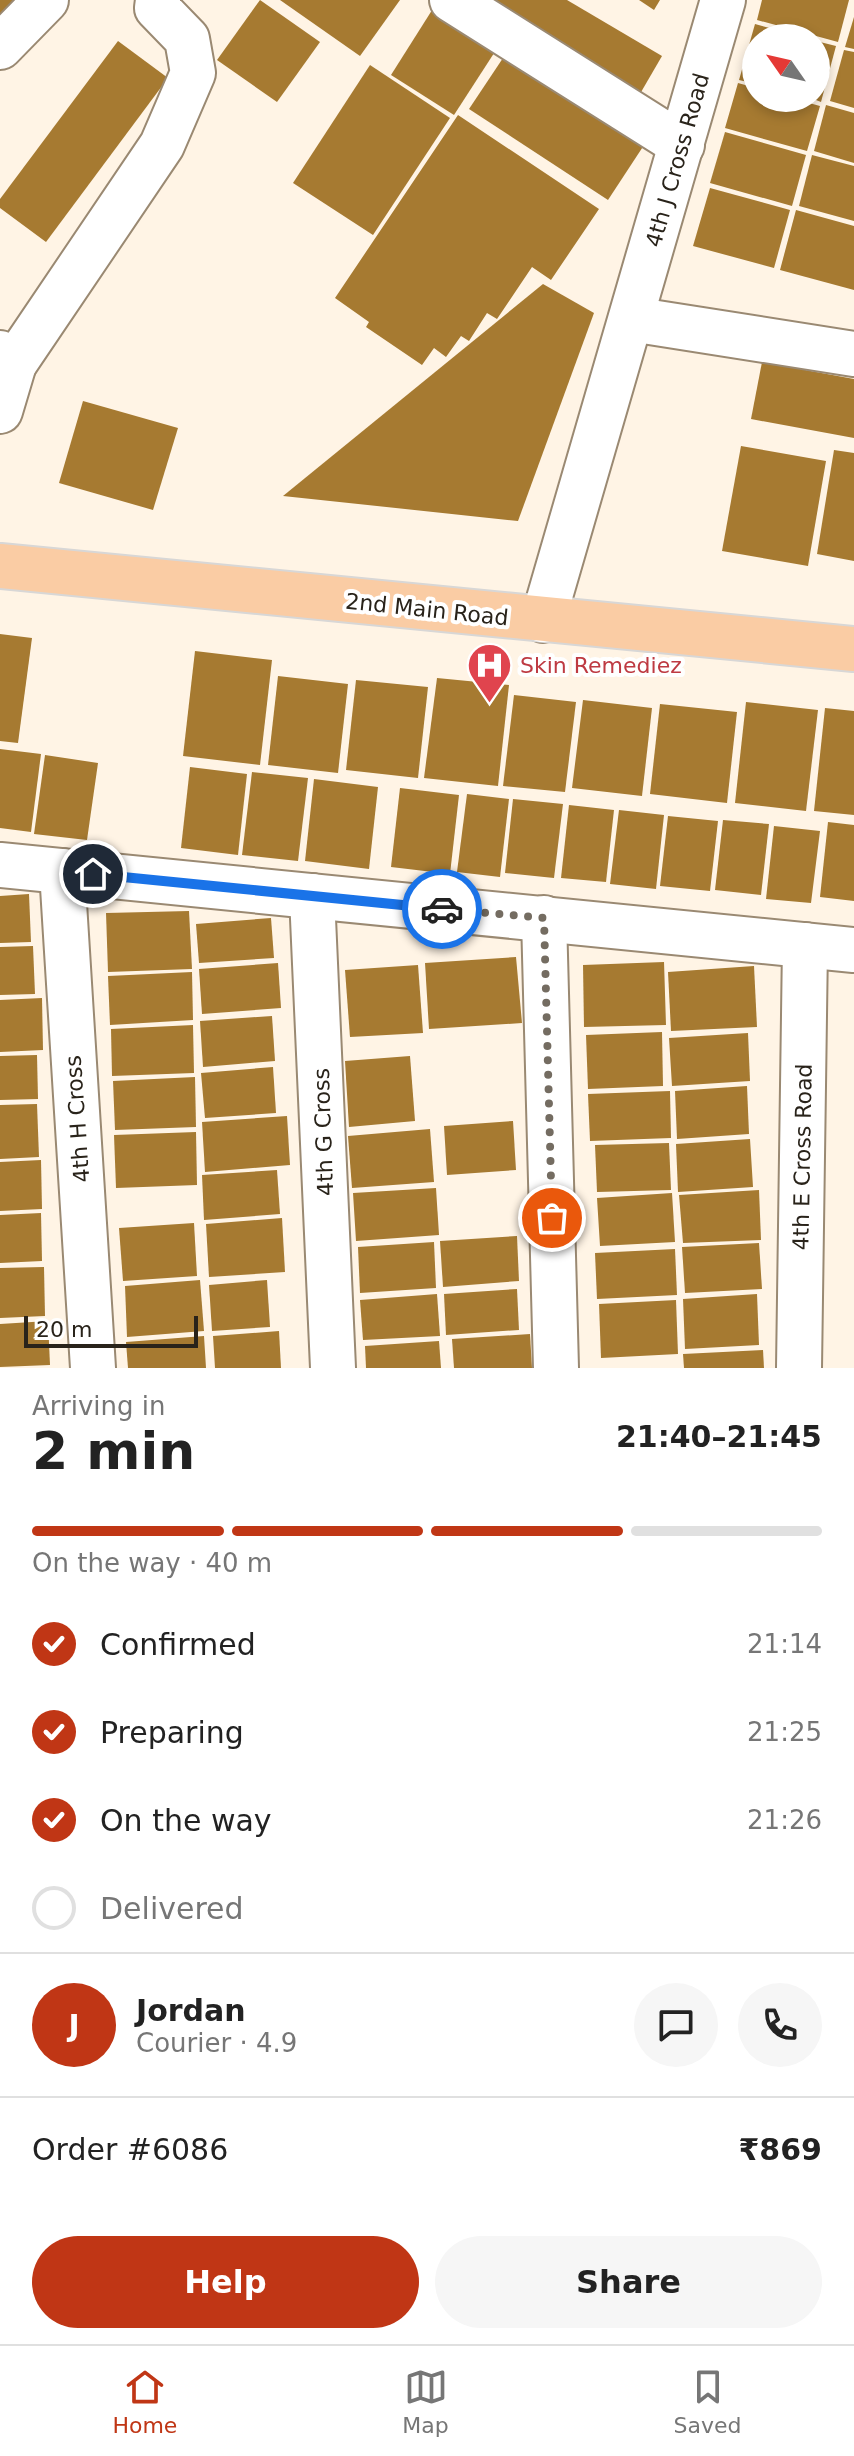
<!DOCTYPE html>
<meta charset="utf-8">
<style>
:root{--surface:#fff;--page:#f6f6f6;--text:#222;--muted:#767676;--line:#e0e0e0;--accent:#c03615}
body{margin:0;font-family:"DejaVu Sans",sans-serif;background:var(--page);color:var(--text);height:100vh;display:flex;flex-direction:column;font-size:30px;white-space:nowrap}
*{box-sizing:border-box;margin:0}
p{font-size:26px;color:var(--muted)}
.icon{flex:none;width:44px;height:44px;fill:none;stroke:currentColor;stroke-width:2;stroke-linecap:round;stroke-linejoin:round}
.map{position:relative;height:1368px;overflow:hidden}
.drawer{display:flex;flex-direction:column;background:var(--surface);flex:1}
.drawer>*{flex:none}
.needle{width:52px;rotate:304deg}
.controls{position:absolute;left:742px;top:24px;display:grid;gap:16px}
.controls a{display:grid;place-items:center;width:88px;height:88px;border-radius:50%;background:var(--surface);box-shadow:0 4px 12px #0003;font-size:40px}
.scale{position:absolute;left:24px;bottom:20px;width:174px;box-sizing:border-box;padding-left:8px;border:4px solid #29231a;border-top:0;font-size:22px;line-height:28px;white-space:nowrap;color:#29231a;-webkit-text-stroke:6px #fff;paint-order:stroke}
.pin{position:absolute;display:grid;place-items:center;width:68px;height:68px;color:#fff;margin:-34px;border:4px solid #fff;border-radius:50%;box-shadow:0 2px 8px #0007}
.courier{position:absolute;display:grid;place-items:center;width:80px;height:80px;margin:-40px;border:6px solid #1a73e8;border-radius:50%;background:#fff;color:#222;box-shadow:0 2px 10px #0007}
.head em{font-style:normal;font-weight:700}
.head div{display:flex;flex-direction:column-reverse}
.head{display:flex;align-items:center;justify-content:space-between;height:136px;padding:0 32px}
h1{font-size:52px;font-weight:700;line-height:60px}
.bar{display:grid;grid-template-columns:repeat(4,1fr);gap:12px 8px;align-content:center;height:96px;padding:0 32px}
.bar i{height:10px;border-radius:6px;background:var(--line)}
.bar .on{background:var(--accent)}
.bar p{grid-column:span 4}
.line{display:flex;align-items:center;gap:20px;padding:0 32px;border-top:2px solid var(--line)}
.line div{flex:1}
.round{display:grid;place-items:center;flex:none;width:84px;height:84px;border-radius:42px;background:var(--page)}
ol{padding:0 32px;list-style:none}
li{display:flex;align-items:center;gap:24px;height:88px}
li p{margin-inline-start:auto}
li .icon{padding:8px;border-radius:50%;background:var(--accent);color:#fff;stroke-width:4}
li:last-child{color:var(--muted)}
li i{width:44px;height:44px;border:4px solid var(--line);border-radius:50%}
.primary-button{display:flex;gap:16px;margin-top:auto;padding:16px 32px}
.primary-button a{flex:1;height:92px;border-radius:48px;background:var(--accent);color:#fff;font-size:32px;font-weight:700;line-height:92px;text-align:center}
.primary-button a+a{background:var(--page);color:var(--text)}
.tabs{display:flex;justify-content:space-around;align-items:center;height:112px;border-top:2px solid var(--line);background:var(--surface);font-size:22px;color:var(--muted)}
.tabs a{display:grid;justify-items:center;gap:4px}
.tabs .on{color:var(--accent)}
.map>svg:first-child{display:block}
.building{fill:#a67a31}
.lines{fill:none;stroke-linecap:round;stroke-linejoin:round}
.minor-casing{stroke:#9a8972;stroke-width:48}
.major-casing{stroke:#d8d7d6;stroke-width:48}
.minor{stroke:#fff;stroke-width:44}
.major{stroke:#facca4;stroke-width:44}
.done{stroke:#746c61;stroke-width:8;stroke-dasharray:0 14.4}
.route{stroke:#1a73e8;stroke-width:10}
.labels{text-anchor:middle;stroke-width:8;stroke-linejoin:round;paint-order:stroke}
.street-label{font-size:22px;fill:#29231a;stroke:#fff}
.health-label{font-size:22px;fill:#be3a42;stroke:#fff;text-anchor:start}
</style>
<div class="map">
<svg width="854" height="1368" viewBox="0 0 854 1368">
<rect width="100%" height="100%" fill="#fff4e5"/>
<g class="building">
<path d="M 0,0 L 17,0 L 0,17 Z"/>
<path d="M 260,0 L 320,42 L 277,102 L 217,60 Z"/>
<path d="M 280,0 L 400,0 L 360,56 Z"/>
<path d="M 478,0 L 567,0 L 662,56 L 637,99 Z"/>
<path d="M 639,0 L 660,0 L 654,10 Z"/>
<path d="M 762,0 L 849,0 L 838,42 L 757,20 Z"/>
<path d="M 434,7 L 498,47 L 454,115 L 391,75 Z"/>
<path d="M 854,17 L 854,49 L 845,47 Z"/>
<path d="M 755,24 L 803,37 L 756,38 L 756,84 L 739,80 Z"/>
<path d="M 118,41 L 168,78 L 46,242 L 0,208 L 0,199 Z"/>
<path d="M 816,41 L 836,46 L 821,102 L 816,100 Z"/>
<path d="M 509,49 L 648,139 L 608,200 L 469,109 Z"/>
<path d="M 844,50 L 854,52 L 854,108 L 830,101 Z"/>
<path d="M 370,65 L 450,118 L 373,235 L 293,183 Z"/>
<path d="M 738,83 L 756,88 L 756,98 L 791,98 L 820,106 L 807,151 L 725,128 Z"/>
<path d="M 826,105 L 854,113 L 854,163 L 814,151 Z"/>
<path d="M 458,115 L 599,209 L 551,280 L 532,267 L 497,319 L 487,313 L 469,341 L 461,336 L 446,357 L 434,348 L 422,365 L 366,327 L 369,322 L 335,298 Z"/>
<path d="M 725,132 L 806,155 L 792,206 L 710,183 Z"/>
<path d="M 812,155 L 854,166 L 854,221 L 799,206 Z"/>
<path d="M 710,188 L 790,210 L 774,268 L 693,246 Z"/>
<path d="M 796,210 L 854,226 L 854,290 L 780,270 Z"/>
<path d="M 543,284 L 594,313 L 518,521 L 283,496 Z"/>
<path d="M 762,362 L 854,379 L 854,438 L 751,419 Z"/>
<path d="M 83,401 L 178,428 L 153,510 L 59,483 Z"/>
<path d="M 741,446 L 826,461 L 808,566 L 722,551 Z"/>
<path d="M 834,450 L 854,453 L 854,561 L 817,554 Z"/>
<path d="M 0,634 L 32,638 L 18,743 L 0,741 Z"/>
<path d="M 195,651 L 272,660 L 260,765 L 183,756 Z"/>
<path d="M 278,676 L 348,684 L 338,773 L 268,765 Z"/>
<path d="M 437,678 L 509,685 L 498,786 L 424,778 Z"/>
<path d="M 356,680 L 428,687 L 418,778 L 346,770 Z"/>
<path d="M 514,695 L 576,702 L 565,792 L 503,786 Z"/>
<path d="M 583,700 L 652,708 L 642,796 L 572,788 Z"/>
<path d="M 746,702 L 818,710 L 806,811 L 735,803 Z"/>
<path d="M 660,704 L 737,712 L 727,803 L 650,794 Z"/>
<path d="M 825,708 L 854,711 L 854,815 L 814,811 Z"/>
<path d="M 0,749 L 41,754 L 31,832 L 0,828 Z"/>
<path d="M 45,755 L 98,763 L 87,840 L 34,834 Z"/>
<path d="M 190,767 L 247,774 L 238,855 L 181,848 Z"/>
<path d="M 252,772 L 308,778 L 298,861 L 242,855 Z"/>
<path d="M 314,779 L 378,787 L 369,869 L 305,861 Z"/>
<path d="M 400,788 L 459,795 L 450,874 L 391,867 Z"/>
<path d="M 467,794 L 509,799 L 500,877 L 457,872 Z"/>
<path d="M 513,799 L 563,804 L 554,878 L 505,873 Z"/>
<path d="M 569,805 L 614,810 L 606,882 L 561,878 Z"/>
<path d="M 619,810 L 664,815 L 656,889 L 610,884 Z"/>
<path d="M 668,816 L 718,821 L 710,891 L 660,886 Z"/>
<path d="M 723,820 L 769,824 L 761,895 L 715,890 Z"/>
<path d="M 828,822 L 854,825 L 854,901 L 820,897 Z"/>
<path d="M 774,826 L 820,831 L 811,903 L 766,899 Z"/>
<path d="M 29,894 L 31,942 L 0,943 L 0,896 Z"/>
<path d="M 189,911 L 192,969 L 108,972 L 106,913 Z"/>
<path d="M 271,918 L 274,958 L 199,963 L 196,924 Z"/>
<path d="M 33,946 L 35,994 L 0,995 L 0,947 Z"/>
<path d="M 516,957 L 522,1023 L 429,1029 L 425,963 Z"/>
<path d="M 664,962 L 666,1025 L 584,1027 L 583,965 Z"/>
<path d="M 278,963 L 281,1008 L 202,1014 L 199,969 Z"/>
<path d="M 418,965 L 423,1033 L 350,1037 L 345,970 Z"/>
<path d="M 754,966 L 757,1027 L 671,1031 L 668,972 Z"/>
<path d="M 192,972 L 193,1020 L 110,1025 L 108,976 Z"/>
<path d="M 42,998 L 43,1050 L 0,1052 L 0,1000 Z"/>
<path d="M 272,1016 L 275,1061 L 203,1067 L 200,1021 Z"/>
<path d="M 193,1025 L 194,1073 L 112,1076 L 111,1029 Z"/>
<path d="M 662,1032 L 663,1086 L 588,1089 L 586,1035 Z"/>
<path d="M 748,1033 L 750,1081 L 672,1086 L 669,1038 Z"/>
<path d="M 37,1055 L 38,1099 L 0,1100 L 0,1056 Z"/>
<path d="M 410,1056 L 415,1121 L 349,1127 L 345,1061 Z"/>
<path d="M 273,1067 L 276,1113 L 205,1118 L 201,1073 Z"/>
<path d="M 195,1077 L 196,1127 L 115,1130 L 113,1081 Z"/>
<path d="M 747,1086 L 749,1134 L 677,1139 L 675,1091 Z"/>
<path d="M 670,1091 L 671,1138 L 590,1141 L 588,1094 Z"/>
<path d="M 37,1104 L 39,1157 L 0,1159 L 0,1105 Z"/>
<path d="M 287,1116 L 290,1165 L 205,1172 L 202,1122 Z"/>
<path d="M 513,1121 L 516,1170 L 447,1175 L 444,1126 Z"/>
<path d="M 430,1129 L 434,1182 L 352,1188 L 348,1136 Z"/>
<path d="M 196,1132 L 197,1185 L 116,1188 L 114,1135 Z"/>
<path d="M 750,1139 L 753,1187 L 678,1192 L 676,1144 Z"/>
<path d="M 669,1143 L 671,1190 L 597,1192 L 595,1145 Z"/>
<path d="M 41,1160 L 42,1209 L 0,1211 L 0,1162 Z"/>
<path d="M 277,1170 L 280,1214 L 204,1220 L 202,1175 Z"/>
<path d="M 436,1188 L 439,1235 L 356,1241 L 353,1193 Z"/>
<path d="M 759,1190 L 761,1240 L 683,1243 L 679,1195 Z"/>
<path d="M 672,1193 L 675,1242 L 600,1246 L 597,1198 Z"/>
<path d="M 41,1213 L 42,1261 L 0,1263 L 0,1215 Z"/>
<path d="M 282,1218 L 285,1272 L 209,1277 L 206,1224 Z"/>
<path d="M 194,1223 L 197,1276 L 123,1281 L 119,1228 Z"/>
<path d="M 517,1236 L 519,1281 L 443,1287 L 440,1241 Z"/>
<path d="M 434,1242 L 436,1288 L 360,1293 L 358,1247 Z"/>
<path d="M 759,1243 L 762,1289 L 685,1293 L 682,1247 Z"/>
<path d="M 675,1249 L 677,1295 L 597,1299 L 595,1253 Z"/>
<path d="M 44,1267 L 45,1316 L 0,1318 L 0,1268 Z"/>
<path d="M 200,1280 L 204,1331 L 127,1337 L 125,1286 Z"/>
<path d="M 267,1280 L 270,1327 L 212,1331 L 209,1285 Z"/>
<path d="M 517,1289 L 519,1330 L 446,1335 L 444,1294 Z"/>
<path d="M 437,1294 L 440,1336 L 363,1340 L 360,1300 Z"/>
<path d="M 757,1294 L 759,1345 L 685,1349 L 683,1299 Z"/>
<path d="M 676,1300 L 678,1354 L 601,1358 L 599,1304 Z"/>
<path d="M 48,1321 L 50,1365 L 0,1367 L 0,1324 Z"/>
<path d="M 279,1331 L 281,1368 L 215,1368 L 213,1336 Z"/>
<path d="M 530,1334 L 532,1368 L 454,1368 L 452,1339 Z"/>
<path d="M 204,1336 L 206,1368 L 128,1368 L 126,1342 Z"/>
<path d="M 439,1341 L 441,1368 L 366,1368 L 365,1346 Z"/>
<path d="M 763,1350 L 764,1368 L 684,1368 L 683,1354 Z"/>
</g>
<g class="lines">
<defs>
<g id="minor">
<path d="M 452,0 L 682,145"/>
<path d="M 0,47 L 46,0"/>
<path d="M 631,319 L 854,354"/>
<path d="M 0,353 L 14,364 L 0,411"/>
<path d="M 14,364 L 162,145 L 193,73 L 187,39 L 157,8 L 158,0"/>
<path d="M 543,620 L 723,0"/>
<path d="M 0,865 L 854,950"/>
<path d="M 62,871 L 93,1368"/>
<path d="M 312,896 L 333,1368"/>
<path d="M 544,918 L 556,1368"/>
<path d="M 799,1368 L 805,945"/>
</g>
<path id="major" d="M 0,566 L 854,649"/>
</defs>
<use href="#minor" class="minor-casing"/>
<use href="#major" class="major-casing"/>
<use href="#minor" class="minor"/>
<use href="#major" class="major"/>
</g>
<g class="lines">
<path class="done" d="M 442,909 L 544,918 L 552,1218"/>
<path class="route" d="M 93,874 L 442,909"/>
</g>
<defs>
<symbol id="hospital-pin" viewBox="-11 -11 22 30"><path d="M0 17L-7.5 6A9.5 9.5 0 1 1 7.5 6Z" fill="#e0444e" stroke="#fff"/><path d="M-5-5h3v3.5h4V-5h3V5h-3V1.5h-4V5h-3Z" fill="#fff"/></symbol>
</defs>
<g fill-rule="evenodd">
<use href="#hospital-pin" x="464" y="640" width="51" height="69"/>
</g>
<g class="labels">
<g class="street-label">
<text transform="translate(677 160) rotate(-74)" y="8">4th J Cross Road</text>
<text transform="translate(427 609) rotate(6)" y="8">2nd Main Road</text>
<text transform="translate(77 1119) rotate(-94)" y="8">4th H Cross</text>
<text transform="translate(323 1132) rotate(-92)" y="8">4th G Cross</text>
<text transform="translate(802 1157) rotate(-89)" y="8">4th E Cross Road</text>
</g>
<g class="health-label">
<text x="520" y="673">Skin Remediez</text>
</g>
</g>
</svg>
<div class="controls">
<a><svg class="needle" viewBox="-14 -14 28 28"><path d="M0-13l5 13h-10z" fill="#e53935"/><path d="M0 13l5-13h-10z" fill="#767676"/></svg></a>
</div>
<div class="scale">20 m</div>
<div class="pin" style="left:552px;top:1218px;background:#ea580c"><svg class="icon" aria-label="bag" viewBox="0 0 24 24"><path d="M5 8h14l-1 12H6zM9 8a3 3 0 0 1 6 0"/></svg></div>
<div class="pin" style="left:93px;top:874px;background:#1f2937"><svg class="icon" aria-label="home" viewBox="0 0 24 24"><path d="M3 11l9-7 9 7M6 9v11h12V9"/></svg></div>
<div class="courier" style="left:442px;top:909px"><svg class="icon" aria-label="car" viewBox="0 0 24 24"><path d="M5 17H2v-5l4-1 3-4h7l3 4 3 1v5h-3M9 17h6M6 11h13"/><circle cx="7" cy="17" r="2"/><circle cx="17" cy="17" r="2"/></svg></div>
</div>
<section class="drawer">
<div class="head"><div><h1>2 min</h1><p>Arriving in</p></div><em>21:40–21:45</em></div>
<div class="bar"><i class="on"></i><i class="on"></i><i class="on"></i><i></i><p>On the way · 40 m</p></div>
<ol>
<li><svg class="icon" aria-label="check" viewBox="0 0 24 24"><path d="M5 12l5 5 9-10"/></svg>Confirmed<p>21:14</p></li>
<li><svg class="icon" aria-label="check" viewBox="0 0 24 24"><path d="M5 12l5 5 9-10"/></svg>Preparing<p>21:25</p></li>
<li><svg class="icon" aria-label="check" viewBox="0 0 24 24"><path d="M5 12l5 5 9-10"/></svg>On the way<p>21:26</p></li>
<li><i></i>Delivered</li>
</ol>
<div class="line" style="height:144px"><b class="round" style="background:var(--accent);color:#fff">J</b><div><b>Jordan</b><p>Courier · 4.9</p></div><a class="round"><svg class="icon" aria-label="chat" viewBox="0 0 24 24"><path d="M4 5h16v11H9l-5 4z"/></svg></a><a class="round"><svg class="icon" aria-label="phone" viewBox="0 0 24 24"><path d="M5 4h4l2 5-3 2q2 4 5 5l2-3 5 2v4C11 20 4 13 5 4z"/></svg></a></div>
<div class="line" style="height:104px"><div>Order #6086</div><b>₹869</b></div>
<div class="primary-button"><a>Help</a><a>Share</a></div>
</section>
<nav class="tabs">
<a class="on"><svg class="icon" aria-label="home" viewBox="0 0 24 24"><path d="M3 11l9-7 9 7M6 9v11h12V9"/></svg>Home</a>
<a><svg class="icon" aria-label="map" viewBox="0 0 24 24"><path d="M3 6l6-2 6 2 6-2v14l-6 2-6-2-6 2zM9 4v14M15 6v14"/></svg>Map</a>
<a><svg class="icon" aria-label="saved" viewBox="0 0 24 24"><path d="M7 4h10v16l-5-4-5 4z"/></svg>Saved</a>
</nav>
